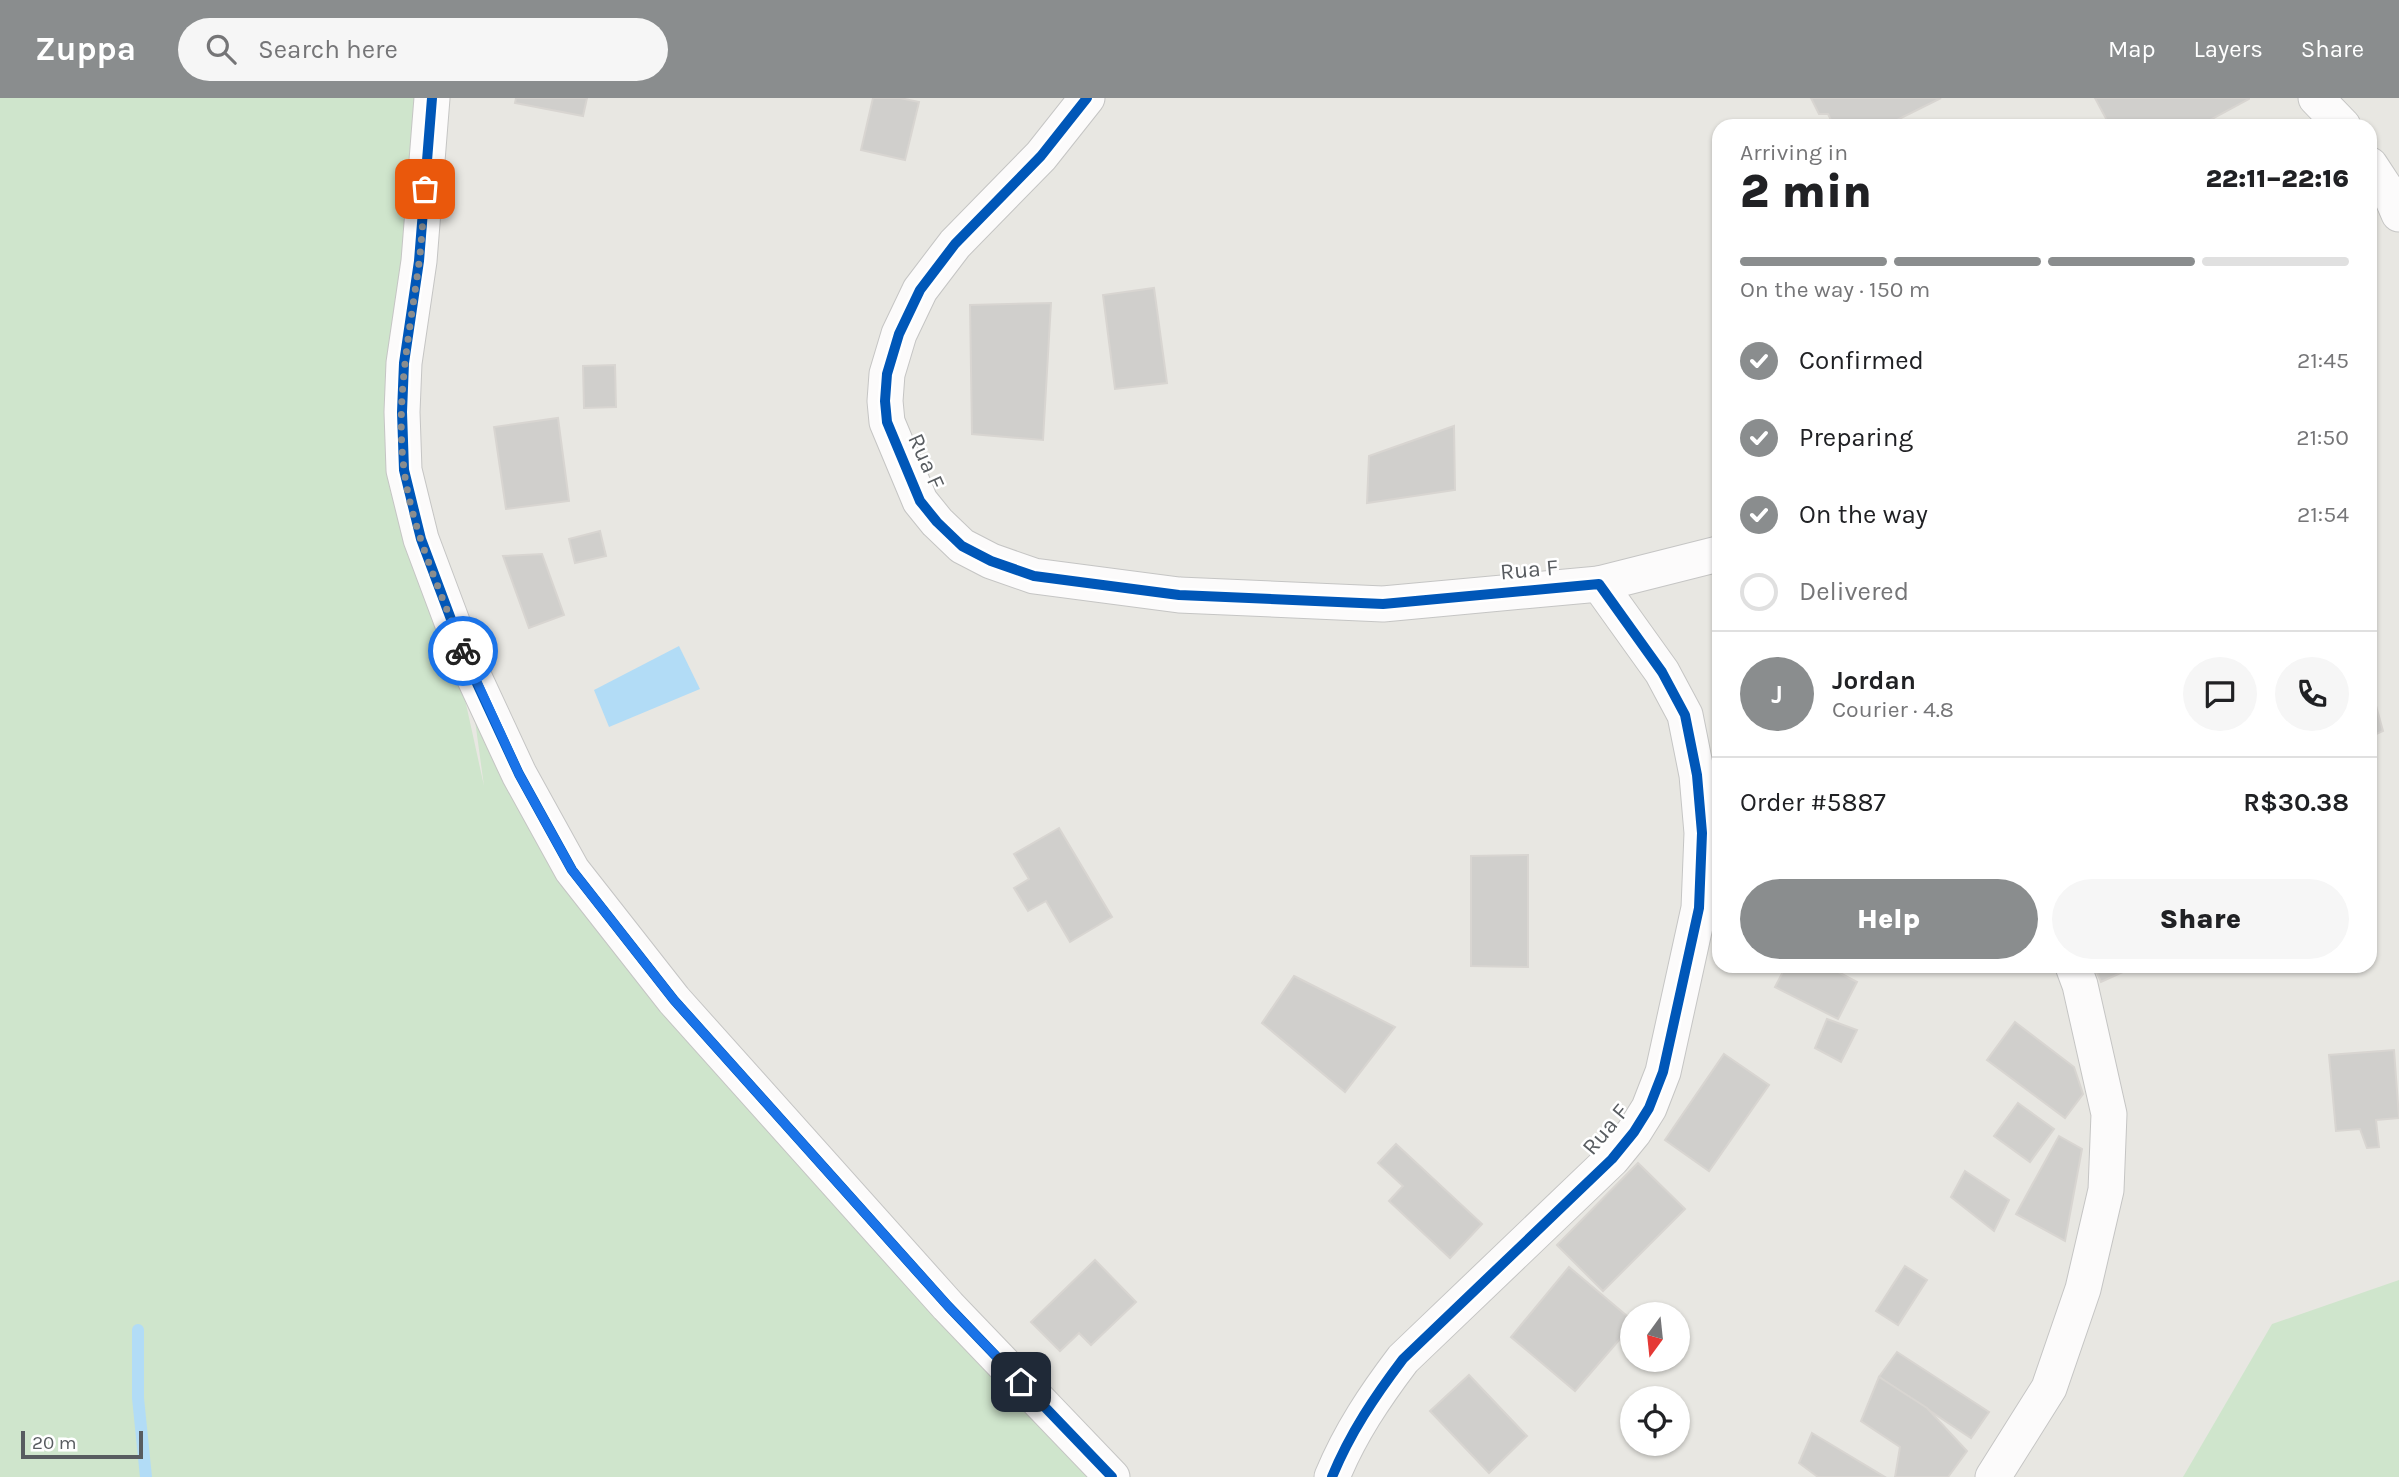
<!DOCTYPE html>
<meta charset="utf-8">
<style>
:root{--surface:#fff;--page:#f6f6f6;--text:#202124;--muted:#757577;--line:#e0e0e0;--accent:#8a8d8e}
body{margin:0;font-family:Karla,sans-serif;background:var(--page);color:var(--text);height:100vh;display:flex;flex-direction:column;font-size:26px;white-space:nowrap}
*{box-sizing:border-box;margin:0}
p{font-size:23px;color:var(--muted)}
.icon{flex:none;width:38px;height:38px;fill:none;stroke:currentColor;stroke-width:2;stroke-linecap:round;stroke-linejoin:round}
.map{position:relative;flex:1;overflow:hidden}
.side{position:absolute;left:1712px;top:21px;width:665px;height:854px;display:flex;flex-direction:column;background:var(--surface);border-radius:21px;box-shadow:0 2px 5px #0004}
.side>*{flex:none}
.needle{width:46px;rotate:195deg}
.tools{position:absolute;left:1620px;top:1204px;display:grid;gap:14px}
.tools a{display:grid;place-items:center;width:70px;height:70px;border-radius:50%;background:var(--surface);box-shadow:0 2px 5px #0004;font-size:35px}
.scale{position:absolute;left:21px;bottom:18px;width:122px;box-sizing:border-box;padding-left:7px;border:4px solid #585c60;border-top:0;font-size:19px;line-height:24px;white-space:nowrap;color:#585c60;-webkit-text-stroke:5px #fff;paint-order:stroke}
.pin{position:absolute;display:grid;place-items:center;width:60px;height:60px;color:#fff;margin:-30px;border-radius:14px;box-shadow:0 4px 10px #0006}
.courier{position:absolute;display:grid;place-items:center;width:70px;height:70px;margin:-35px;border:5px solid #1a73e8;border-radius:50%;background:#fff;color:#222;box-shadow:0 2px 9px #0007}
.summary em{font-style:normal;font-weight:800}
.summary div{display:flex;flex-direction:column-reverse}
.summary{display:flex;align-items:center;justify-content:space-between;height:119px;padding:0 28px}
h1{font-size:46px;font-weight:800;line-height:52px}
.bar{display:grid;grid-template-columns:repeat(4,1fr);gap:10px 7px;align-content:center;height:84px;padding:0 28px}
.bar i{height:9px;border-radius:5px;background:var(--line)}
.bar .selected{background:var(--accent)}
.bar p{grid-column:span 4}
.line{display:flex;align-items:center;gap:18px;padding:0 28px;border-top:2px solid var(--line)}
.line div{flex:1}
.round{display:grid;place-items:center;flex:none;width:74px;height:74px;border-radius:37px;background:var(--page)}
ol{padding:0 28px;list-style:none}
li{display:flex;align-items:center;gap:21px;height:77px}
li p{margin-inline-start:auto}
li .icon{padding:7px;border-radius:50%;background:var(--accent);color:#fff;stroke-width:4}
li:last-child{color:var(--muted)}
li i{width:38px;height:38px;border:4px solid var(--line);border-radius:50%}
.cta{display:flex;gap:14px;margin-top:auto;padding:14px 28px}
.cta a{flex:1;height:80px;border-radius:42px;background:var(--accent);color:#fff;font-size:28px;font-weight:800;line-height:80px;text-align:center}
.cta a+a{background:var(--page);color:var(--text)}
header{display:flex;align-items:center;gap:42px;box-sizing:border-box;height:98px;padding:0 35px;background:var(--accent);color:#fff}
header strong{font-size:33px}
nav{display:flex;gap:38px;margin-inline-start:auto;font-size:24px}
.search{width:490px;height:63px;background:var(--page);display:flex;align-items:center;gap:18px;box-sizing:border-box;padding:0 24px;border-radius:38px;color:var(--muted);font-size:26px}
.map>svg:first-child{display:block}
.green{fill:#cfe5cc}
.water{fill:#b2dcf6}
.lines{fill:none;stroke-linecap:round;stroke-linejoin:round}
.stream{stroke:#b2dcf6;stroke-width:12}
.building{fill:#d0cfcc;stroke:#d8d5d1;stroke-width:2}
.street-casing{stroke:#c5c5c4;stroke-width:37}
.street{stroke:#fcfbfb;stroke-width:35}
.cycleway-casing{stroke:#fff;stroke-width:15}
.cycleway{stroke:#0057b8;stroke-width:10}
.done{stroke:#8a8d8e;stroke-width:7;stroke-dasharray:0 12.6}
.route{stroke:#1a73e8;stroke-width:9}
.labels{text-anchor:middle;stroke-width:5;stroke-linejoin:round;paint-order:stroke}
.street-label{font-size:23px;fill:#585c60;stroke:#fff}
</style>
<header>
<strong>Zuppa</strong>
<div class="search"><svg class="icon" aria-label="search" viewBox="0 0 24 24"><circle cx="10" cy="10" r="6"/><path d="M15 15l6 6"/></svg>Search here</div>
<nav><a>Map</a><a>Layers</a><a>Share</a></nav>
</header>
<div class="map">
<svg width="2399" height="1379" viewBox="0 0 2399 1379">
<rect width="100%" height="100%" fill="#e8e7e2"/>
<g class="green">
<path d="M 0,0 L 430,0 L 402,314 L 484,688 L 467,564 L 572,772 L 1120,1379 L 0,1379 Z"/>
<path d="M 2399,1182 L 2399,1379 L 2183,1379 L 2272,1226 Z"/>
</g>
<path class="water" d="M 679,548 L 700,591 L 609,629 L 594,592 Z"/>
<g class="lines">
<path class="stream" d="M 138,1232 L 138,1300 L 146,1379"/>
</g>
<g class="building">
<path d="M 516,0 L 587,0 L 583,18 L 515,5 Z"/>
<path d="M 873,0 L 900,0 L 919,4 L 905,62 L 861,52 Z"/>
<path d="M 1811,0 L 1941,0 L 1885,28 L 1834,28 L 1828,16 L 1819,16 Z"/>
<path d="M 2095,0 L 2249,0 L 2249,1 L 2199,28 L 2110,28 Z"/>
<path d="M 1154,190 L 1167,285 L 1115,291 L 1103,197 Z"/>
<path d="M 1051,205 L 1043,342 L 972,336 L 970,207 Z"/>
<path d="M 615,267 L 616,309 L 584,310 L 583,268 Z"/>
<path d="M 558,320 L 569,403 L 506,411 L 494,329 Z"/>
<path d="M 1454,328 L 1455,392 L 1367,405 L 1369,358 Z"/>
<path d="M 600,433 L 606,458 L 575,465 L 569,441 Z"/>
<path d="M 542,456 L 564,517 L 529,530 L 503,458 Z"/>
<path d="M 2370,586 L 2383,633 L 2370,639 Z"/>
<path d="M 1059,730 L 1112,819 L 1070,844 L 1046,803 L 1028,813 L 1014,790 L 1029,781 L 1014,756 Z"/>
<path d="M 1528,757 L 1528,869 L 1471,868 L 1471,758 Z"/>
<path d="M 1786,868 L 1827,868 L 1857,884 L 1838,921 L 1775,889 Z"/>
<path d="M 2094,868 L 2136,868 L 2101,884 Z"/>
<path d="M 1294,878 L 1395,929 L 1345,994 L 1262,925 Z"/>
<path d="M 1827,921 L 1857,932 L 1841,964 L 1815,950 Z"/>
<path d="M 2015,924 L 2074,969 L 2083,996 L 2065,1020 L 1987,962 Z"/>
<path d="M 2394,952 L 2399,1020 L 2376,1022 L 2379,1049 L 2367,1050 L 2360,1031 L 2336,1033 L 2329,957 Z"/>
<path d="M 1724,956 L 1769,987 L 1709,1073 L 1665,1042 Z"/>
<path d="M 2018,1005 L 2054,1031 L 2030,1064 L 1994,1038 Z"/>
<path d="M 2059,1038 L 2082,1051 L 2065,1143 L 2016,1116 Z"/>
<path d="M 1396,1046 L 1482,1126 L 1450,1160 L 1389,1103 L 1403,1088 L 1378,1065 Z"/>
<path d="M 1638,1065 L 1685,1111 L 1603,1193 L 1557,1147 Z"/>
<path d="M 1965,1073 L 2009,1102 L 1994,1133 L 1951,1099 Z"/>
<path d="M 1095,1162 L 1136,1204 L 1091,1247 L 1079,1235 L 1060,1253 L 1031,1224 Z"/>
<path d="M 1905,1168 L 1927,1182 L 1898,1227 L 1876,1213 Z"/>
<path d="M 1569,1169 L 1633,1223 L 1633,1226 L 1575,1293 L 1511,1239 Z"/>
<path d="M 1897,1254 L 1989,1314 L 1971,1340 L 1879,1279 Z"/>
<path d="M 1469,1277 L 1527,1338 L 1489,1375 L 1430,1313 Z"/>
<path d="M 1879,1279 L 1927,1310 L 1967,1353 L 1948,1379 L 1895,1379 L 1900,1349 L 1861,1323 Z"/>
<path d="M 1812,1335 L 1885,1379 L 1818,1379 L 1799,1365 Z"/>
</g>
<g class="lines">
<defs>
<g id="street">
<path d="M 432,0 L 419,163 L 404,265 L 402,314 L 404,372 L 421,441 L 467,564 L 519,676 L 572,772 L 674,902 L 948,1208 L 1112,1379"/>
<path d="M 1087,0 L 1041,58 L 955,146 L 920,192 L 899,236 L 887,276 L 885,303 L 887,324 L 920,403 L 937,424 L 962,448 L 991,463 L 1034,478 L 1179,497 L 1383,506 L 1599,486 L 1662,574 L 1685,617 L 1697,677 L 1702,735 L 1699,810 L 1663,974 L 1649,1010 L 1634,1034 L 1612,1061 L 1403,1261 C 1375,1298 1350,1335 1332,1379"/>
<path d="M 2316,0 L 2343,28"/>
<path d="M 2370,67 L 2393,102 L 2399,116"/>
<path d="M 1599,486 L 1718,456"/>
<path d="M 1993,1379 L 2049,1290 L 2083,1191 L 2106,1092 L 2109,1016 L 2080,887 L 2073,868"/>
</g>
</defs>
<use href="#street" class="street-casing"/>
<use href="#street" class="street"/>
<defs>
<g id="cycleway">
<path d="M 432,0 L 419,163 L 404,265 L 402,314 L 404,372 L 421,441 L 467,564 L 519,676 L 572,772 L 674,902 L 948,1208 L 1112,1379"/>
<path d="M 1087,0 L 1041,58 L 955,146 L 920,192 L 899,236 L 887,276 L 885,303 L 887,324 L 920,403 L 937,424 L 962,448 L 991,463 L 1034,478 L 1179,497 L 1383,506 L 1599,486 L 1662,574 L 1685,617 L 1697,677 L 1702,735 L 1699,810 L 1663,974 L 1649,1010 L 1634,1034 L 1612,1061 L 1403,1261 C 1375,1298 1350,1335 1332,1379"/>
</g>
</defs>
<use href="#cycleway" class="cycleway-casing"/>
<use href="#cycleway" class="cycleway"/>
</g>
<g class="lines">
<path class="done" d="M 425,91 C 423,116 422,141 419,165 C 410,233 395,302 404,371 C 411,430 442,497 463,553"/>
<path class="route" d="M 463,553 L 519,676 L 572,772 L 674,902 L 948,1208 L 1021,1284"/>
</g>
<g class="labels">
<g class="street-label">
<text transform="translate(927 363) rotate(66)" y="8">Rua F</text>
<text transform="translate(1529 471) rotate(-5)" y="8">Rua F</text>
<text transform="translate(1605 1031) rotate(-50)" y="8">Rua F</text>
</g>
</g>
</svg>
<div class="tools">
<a><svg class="needle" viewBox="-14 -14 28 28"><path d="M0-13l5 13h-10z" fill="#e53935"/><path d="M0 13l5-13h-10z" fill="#757577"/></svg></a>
<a><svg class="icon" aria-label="locate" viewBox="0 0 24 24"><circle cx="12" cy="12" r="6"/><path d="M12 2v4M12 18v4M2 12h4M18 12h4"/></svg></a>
</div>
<div class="scale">20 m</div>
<div class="pin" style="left:425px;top:91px;background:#ea580c"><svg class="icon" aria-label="bag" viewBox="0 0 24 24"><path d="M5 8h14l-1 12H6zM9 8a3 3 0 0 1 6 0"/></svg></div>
<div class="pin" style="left:1021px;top:1284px;background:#1f2937"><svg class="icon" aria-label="home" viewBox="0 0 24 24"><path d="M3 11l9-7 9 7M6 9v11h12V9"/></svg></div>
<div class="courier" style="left:463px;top:553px"><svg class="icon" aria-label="bike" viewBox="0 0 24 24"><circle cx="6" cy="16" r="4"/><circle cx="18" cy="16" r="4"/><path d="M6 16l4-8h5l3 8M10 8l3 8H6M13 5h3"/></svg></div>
<section class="side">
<div class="summary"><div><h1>2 min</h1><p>Arriving in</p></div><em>22:11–22:16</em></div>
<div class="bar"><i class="selected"></i><i class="selected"></i><i class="selected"></i><i></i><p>On the way · 150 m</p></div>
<ol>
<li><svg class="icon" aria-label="check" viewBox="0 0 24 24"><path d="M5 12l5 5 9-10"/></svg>Confirmed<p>21:45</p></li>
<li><svg class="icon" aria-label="check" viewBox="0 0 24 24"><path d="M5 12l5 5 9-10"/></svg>Preparing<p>21:50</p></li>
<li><svg class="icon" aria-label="check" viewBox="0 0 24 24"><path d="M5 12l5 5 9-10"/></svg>On the way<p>21:54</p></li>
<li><i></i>Delivered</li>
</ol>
<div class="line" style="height:126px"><b class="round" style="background:var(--accent);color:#fff">J</b><div><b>Jordan</b><p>Courier · 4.8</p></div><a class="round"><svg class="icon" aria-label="chat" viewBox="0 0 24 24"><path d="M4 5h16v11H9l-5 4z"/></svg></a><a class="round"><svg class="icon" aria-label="phone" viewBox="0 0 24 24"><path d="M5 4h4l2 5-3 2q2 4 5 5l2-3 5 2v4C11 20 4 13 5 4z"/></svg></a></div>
<div class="line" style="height:91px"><div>Order #5887</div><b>R$30.38</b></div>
<div class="cta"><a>Help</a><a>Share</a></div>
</section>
</div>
